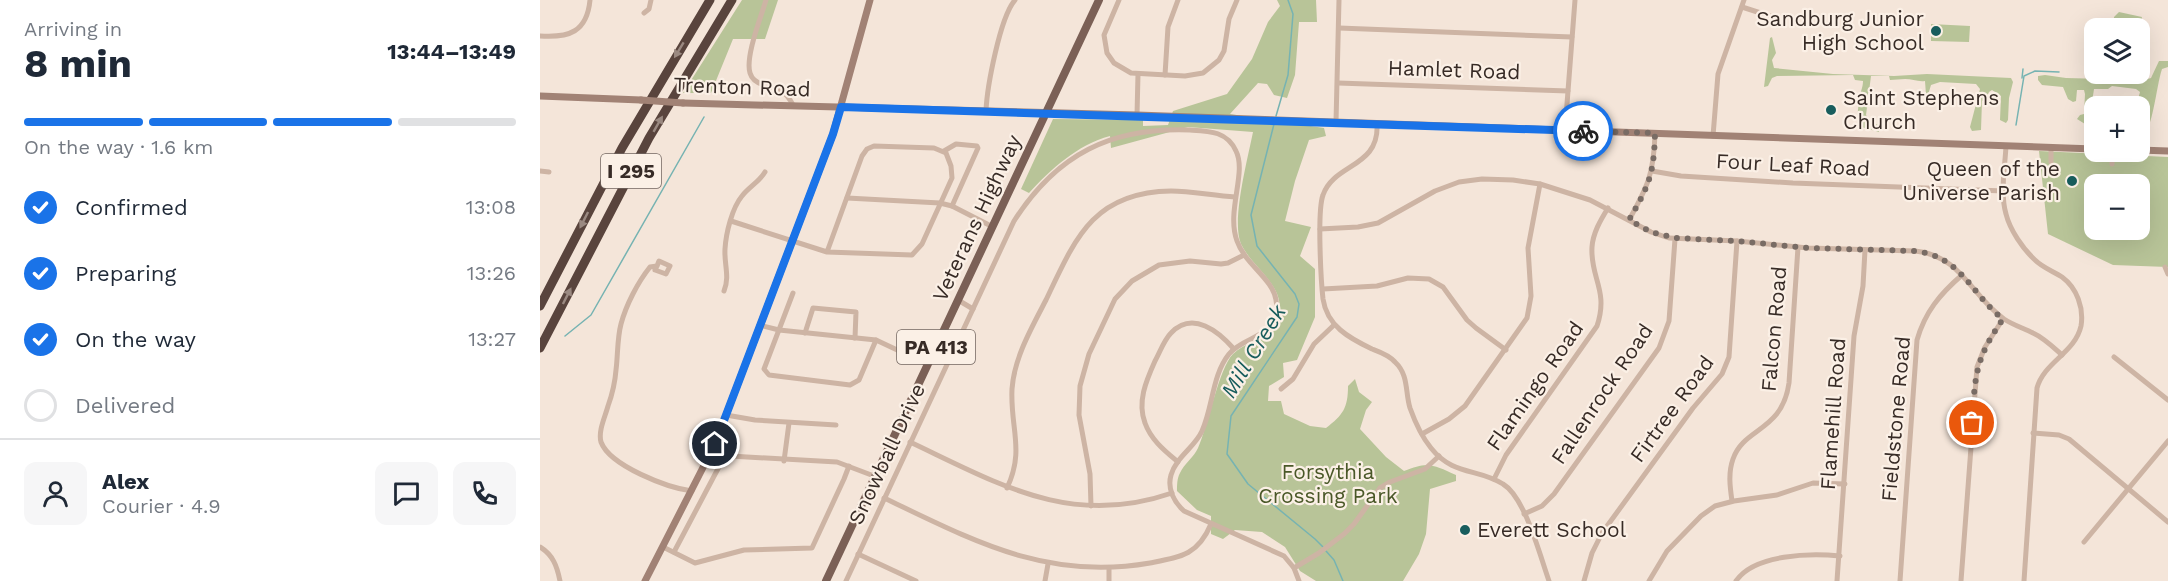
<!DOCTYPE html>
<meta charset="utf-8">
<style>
:root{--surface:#fff;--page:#f6f6f7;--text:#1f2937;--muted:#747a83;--line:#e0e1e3;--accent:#1a73e8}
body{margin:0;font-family:"Work Sans",sans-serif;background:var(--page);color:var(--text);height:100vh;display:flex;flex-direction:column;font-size:22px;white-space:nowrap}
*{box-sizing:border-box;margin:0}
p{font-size:20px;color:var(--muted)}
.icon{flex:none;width:33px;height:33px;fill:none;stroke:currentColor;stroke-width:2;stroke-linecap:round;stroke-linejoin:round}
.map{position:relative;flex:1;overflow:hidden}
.side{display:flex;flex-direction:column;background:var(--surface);width:540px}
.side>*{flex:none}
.tools{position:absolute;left:1544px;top:18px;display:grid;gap:12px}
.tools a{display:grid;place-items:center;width:66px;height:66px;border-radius:12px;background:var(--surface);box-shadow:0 6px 24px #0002;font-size:30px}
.pin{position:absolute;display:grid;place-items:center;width:51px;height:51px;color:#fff;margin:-26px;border:3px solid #fff;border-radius:50%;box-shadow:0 2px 6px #0007}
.courier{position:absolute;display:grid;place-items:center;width:60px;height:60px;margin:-30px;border:4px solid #1a73e8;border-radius:50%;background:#fff;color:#222;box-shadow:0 2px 8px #0007}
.summary em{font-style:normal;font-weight:700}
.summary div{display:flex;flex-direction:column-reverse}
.summary{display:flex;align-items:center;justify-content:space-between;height:102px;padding:0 24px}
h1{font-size:39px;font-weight:700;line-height:45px}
.bar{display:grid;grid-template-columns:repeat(4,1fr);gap:9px 6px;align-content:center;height:72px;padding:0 24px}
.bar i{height:8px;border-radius:4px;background:var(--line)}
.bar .active{background:var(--accent)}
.bar p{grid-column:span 4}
.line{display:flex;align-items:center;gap:15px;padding:0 24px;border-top:2px solid var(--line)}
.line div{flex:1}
.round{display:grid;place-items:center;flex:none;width:63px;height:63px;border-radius:12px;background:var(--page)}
ol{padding:0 24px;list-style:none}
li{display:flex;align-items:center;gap:18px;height:66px}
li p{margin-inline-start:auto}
li .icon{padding:6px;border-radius:50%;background:var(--accent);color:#fff;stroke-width:4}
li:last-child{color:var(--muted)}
li i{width:33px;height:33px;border:3px solid var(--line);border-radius:50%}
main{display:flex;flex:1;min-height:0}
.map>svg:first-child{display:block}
.green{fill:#b8c498;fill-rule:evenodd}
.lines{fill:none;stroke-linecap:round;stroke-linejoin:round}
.stream{stroke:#76b3b2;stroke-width:1.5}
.minor{stroke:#cdb4a4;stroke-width:5}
.secondary{stroke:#a18275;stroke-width:7}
.primary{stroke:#7b6056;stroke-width:8}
.motorway{stroke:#59443d;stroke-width:9}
.secondary-bridge{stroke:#a18275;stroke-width:7}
.oneway{fill:#9a8981}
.done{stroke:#796c65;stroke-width:6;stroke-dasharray:0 10.8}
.route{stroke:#1a73e8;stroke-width:8}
.poi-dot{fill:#185d5d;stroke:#fbf0e6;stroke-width:2}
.labels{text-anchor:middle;stroke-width:4.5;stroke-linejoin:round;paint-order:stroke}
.shield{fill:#fbf0e6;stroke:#726660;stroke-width:1.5}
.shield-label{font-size:20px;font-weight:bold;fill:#372b26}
.poi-label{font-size:21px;fill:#372b26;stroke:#fbf0e6;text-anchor:end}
.street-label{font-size:21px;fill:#372b26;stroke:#fbf0e6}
.park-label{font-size:21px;fill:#4a5828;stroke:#fbf0e6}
.water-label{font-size:22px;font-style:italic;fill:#185d5d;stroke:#fbf0e6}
</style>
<main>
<section class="side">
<div class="summary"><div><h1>8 min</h1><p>Arriving in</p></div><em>13:44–13:49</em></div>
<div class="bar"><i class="active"></i><i class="active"></i><i class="active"></i><i></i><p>On the way · 1.6 km</p></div>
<ol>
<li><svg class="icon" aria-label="check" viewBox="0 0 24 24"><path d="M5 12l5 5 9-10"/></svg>Confirmed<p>13:08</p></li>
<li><svg class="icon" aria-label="check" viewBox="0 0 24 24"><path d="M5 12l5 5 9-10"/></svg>Preparing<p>13:26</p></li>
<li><svg class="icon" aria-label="check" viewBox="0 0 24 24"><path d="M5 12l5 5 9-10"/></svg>On the way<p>13:27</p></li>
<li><i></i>Delivered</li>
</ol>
<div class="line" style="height:108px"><a class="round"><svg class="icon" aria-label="person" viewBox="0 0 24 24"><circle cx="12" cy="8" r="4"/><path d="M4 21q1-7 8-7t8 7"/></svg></a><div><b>Alex</b><p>Courier · 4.9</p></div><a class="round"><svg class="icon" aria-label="chat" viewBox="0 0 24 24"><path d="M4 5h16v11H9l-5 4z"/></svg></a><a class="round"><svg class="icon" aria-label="phone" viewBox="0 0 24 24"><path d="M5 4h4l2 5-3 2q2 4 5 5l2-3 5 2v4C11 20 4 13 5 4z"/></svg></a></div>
</section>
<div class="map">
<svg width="1628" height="581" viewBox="0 0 1628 581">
<rect width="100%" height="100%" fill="#f4e5d9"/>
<g class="green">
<path d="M 202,0 L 238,0 L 225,39 L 193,39 L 171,93 L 143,93 Z"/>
<path d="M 737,0 L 776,0 L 777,22 L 759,22 L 755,75 L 747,98 L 734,95 L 727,84 L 718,83 L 690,114 L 784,128 L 786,136 L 769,140 L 755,181 L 745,221 L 771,227 L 760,256 L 775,269 L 775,317 L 757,360 L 743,363 L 744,377 L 729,386 L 728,401 L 741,401 L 744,414 L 770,426 L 786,428 C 803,415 808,408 808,386 L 815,379 L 819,392 L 832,402 L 826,410 L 820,429 L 846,457 L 864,471 C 888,461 894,465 916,475 L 916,481 L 890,489 L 886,534 L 879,554 L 863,581 L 776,581 L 760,571 L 745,547 L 722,532 L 695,530 L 683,539 L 671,534 L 671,516 L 657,510 L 637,491 C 637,486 637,478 640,473 C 644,464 654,457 658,448 C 668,426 679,368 693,354 C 707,340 732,340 738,318 C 748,287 713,269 701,244 C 691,221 708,158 713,132 L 648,127 L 571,148 L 570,136 C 537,145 511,169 489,193 L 481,189 L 513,119 L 603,120 L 603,126 L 628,125 L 633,111 L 687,94 L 712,59 L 728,22 L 740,6 Z"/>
<path d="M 1579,12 L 1602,17 L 1599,30 L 1573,28 L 1574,17 Z"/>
<path d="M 1391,24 L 1430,26 L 1429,42 L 1391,41 Z"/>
<path d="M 1232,37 L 1236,53 L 1232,60 L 1234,68 L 1293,74 L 1354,76 L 1387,74 L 1471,78 L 1473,82 L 1469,98 L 1468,120 L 1466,123 L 1460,120 L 1461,96 L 1452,90 L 1449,92 L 1446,99 L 1442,101 L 1441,130 L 1432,131 L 1430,127 L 1440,89 L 1436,84 L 1400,82 L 1391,85 L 1388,95 L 1386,95 L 1385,81 C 1378,82 1372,79 1365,79 C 1360,79 1355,80 1350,80 L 1349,76 L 1331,76 L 1326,115 L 1329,120 L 1338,125 L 1339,132 L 1318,126 C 1317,117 1318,105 1320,96 C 1321,90 1323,87 1323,81 L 1315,80 L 1313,75 L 1237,76 L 1232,78 L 1228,86 L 1224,87 L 1230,38 Z"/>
<path d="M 1619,61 L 1628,61 L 1628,67 L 1622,69 C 1616,86 1613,134 1599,141 L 1599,106 L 1596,106 L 1600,92 L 1596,89 L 1572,86 L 1568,89 L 1554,89 L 1549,123 L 1545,124 L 1537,119 L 1540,115 L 1544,114 L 1545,94 L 1544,90 L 1537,90 L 1536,101 L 1533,102 L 1528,99 L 1523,87 L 1502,85 L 1498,80 L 1498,76 L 1505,75 L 1526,78 L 1604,80 L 1611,78 Z"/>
<path d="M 1499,151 L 1628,157 L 1628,267 L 1573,265 L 1508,234 ZM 1554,184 L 1599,184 L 1599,230 L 1554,230 Z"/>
</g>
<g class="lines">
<g class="stream">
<path d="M 1482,78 L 1483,69"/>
<path d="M 736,116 L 748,75 L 753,14 L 748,0"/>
<path d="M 734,124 L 711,215 L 717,246 L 755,294 L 759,304 L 757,317 L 691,416 L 687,454 L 708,484 L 775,539 L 783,547"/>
<path d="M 1476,125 L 1484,76 L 1495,71 L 1519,72"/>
<path d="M 25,336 L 51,315 L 164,117"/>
<path d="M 786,551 L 794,560 L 803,581"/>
</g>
<g class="minor">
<path d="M 226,0 C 221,17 205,57 210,73 C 212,80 217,83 224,85 C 239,89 245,90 253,105"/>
<path d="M 579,0 L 564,35 L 567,53 L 574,63 L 591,73 L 645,76 L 663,73 L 679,60 L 684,51 L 689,19 L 697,0"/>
<path d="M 1202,7 L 1233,17"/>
<path d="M 104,13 L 109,9 L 111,0"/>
<path d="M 799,28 L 1032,37"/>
<path d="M 0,36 C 29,38 47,32 50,0"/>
<path d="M 625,75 L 628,27 L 638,0"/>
<path d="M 798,83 L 1028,91"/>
<path d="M 446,111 C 447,87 460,17 475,0"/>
<path d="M 597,115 L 598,74"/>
<path d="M 796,122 L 799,0"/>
<path d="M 837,123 C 840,168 794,163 783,195 C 777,211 781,281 783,299 C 787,326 809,338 832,349 C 840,352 849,355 855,362 C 869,375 865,392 870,408 C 875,422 882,437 891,448 C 913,476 938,468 963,484 C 985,497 1000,556 1009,581"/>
<path d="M 1025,130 L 1035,0"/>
<path d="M 1173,136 L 1178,74 L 1204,0"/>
<path d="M 1466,146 C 1465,167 1460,193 1466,214 C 1470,230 1483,249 1495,260 C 1503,268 1513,271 1522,277 C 1537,288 1544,308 1541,326 C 1535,353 1504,362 1497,388 L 1484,581"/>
<path d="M 1511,147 L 1511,162"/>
<path d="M 404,151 L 416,144 L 437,146 L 438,148 L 412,206"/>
<path d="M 1572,152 L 1572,164"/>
<path d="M 0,171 L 9,172"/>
<path d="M 1112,171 L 1141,176 L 1253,183 L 1464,191"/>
<path d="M 307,198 L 400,203 L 412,206 L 453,227"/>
<path d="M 1089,220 C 1108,186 1114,173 1115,133"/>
<path d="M 191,221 L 287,252 L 372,255 L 382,244 L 412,178 L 411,166 L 406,153 L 394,148 L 334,146 L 327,149 L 322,156 L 287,252"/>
<path d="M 780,229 L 818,227 L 838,223 L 895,191 L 919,182 L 942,179 L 973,180 L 1000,184 L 1050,200 L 1111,232 L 1129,238 L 1197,241 L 1268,248 L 1375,251 C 1422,256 1430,295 1464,319 C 1473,325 1483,328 1493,333 C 1504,338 1513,347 1522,355"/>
<path d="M 117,266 L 119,261 L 130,266 L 126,274 L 115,270 L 117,266 L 110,267 C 98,282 86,305 81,324 C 77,339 78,355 76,370 C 75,383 72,395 68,406 C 65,417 58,431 61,442 C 70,466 128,488 152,491"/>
<path d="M 1625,267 L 1628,274"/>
<path d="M 783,289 L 837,286 L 868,278 L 889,279 L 903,287 L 927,320 L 936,328 L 966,350"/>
<path d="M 184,291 C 190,277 184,264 185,249 C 186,233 192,208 202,196 C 209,187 219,182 225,172"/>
<path d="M 253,293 L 224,369 L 229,375 L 310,385 L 319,380 L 336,340"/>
<path d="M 418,300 L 433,309"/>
<path d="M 219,325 L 239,330 L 336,340 L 387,364"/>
<path d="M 265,333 L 273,308 L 316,312 L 315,338"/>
<path d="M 1574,357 L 1628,400"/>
<path d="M 741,389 L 753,379 L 774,344 L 794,325"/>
<path d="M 186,415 L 215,420 L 296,425"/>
<path d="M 1493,433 L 1519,435 L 1529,439 L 1628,522"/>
<path d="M 882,434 L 909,419 L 925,406 L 987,318 L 991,296 L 988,248 L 1000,184"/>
<path d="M 370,442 C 459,484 531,528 632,493"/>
<path d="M 244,461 L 249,423"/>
<path d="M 638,462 C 625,451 611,440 605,423 C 597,402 606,381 615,361 C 620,352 624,340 631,333 C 653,310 679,332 694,349"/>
<path d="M 954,479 L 966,455 L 1057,326 C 1069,290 1050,278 1052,247 C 1053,233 1060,221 1068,208"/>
<path d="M 467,488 C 485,450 470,428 472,389 C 474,358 492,327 506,300 C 535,239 553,192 631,191 C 652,191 674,196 695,197"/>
<path d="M 344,498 C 434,541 507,581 610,563 C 641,557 658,555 671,524"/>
<path d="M 1192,501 C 1190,487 1188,473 1193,459 C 1204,427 1242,432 1249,383 L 1258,247"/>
<path d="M 551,506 L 550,474 L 539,415 L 540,386 L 549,354 L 575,299 L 592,281 L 619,265 L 650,261 L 681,264 L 688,263 L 704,255"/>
<path d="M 984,514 L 1002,506 L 1014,494 L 1119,348 L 1129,321 L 1135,239"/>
<path d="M 1544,542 L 1628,441"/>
<path d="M 0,547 C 13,555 17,566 20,581"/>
<path d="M 123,547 L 155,563 L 204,550 L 272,548 L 304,479 L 309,466"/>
<path d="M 134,552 L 181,463 L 190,456 L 297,462 L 334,476"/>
<path d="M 318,554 L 376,581"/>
<path d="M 569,568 L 569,581"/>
<path d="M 754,568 L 779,553 L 804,534 L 814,524 L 840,488 L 850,482 L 885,469 L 899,456"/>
<path d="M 306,581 L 474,221 C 517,154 571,127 650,130 C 669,131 687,131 696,151 C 707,173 686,211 697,241 C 705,264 733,279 736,300 C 743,338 705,334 689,354 C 672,375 673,407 662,431 C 655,447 636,457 631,475 C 627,489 634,502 644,511 L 744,556 L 754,568 L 759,581"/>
<path d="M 505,581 L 508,564"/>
<path d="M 1044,581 L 1052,553 L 1062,533 L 1153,408 L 1182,374 L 1189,357 L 1197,241"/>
<path d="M 1109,581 L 1127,551 L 1161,516 L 1175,506 L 1194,501 L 1237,495 L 1273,483 L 1305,484"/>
<path d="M 1196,581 C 1214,554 1271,553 1300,556"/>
<path d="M 1297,581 L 1314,336 L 1323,286 L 1325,250"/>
<path d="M 1360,581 L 1377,340 C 1385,312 1400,294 1422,275"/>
<path d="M 1421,581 L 1437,367 L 1445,347 L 1463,319"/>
</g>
<g class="secondary">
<path d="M 0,96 L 101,100"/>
<path d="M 143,103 L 597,115 L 1554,149"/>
<path d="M 1599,150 L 1628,151"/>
<path d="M 105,581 L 175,444 L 293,134 L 330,0"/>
</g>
<path class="primary" d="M 286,581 L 559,0"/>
<g class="motorway">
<path d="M 0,306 L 82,148 L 170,0"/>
<path d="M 0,348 L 109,138 L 192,0"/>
</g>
<path class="secondary-bridge" d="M 101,100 L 143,103"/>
</g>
<defs><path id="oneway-solid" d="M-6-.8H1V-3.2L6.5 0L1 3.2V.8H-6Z" transform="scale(1.5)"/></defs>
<g class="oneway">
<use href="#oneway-solid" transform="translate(139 50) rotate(121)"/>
<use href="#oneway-solid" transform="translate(118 124) rotate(-60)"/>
<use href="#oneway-solid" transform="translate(44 220) rotate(117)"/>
<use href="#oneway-solid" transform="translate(27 296) rotate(-63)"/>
</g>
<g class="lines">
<path class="done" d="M 1043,131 L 1115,133 C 1114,174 1109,186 1089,220 L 1111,232 L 1135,238 L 1197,241 L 1268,248 L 1375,251 C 1421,256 1431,294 1463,319 C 1435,359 1435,376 1432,423"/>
<path class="route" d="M 175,444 L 293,134 L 301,107 L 1043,131"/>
</g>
<g class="poi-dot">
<circle cx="1396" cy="31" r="6"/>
<circle cx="1291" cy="110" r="6"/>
<circle cx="1532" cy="181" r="6"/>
<circle cx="925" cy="530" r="6"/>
</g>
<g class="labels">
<g class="shield">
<rect x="61" y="154" width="60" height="34" rx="4.5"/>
<rect x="357" y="330" width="78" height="34" rx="4.5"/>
</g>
<g class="shield-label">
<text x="91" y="178">I 295</text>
<text x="396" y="354">PA 413</text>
</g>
<g class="poi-label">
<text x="1384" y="26">Sandburg Junior<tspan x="1384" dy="24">High School</tspan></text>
<text x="1303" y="105" text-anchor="start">Saint Stephens<tspan x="1303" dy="24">Church</tspan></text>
<text x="1520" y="176">Queen of the<tspan x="1520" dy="24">Universe Parish</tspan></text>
<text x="937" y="537" text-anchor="start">Everett School</text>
</g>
<g class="street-label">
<text transform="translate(914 70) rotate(2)" y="7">Hamlet Road</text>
<text transform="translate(202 87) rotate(2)" y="7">Trenton Road</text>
<text transform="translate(1253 165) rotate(3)" y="7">Four Leaf Road</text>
<text transform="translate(437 218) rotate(-65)" y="7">Veterans Highway</text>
<text transform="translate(1234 329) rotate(-85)" y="7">Falcon Road</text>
<text transform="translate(995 386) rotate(-55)" y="7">Flamingo Road</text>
<text transform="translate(1062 394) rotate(-56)" y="7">Fallenrock Road</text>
<text transform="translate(1132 409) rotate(-54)" y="7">Firtree Road</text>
<text transform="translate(1293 414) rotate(-86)" y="7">Flamehill Road</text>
<text transform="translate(1356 419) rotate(-85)" y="7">Fieldstone Road</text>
<text transform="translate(347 454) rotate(-65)" y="7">Snowball Drive</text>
</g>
<g class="park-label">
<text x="788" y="479">Forsythia<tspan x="788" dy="24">Crossing Park</tspan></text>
</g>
<g class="water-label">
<text transform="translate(713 351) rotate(-59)" y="8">Mill Creek</text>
</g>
</g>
</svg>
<div class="tools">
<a><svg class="icon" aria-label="layers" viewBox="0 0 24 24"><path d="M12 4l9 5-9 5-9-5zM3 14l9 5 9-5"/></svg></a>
<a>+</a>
<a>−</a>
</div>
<div class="pin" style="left:1432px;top:423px;background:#ea580c"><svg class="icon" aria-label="bag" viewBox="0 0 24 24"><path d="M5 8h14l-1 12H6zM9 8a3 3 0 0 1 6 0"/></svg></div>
<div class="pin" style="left:175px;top:444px;background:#1f2937"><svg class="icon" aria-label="home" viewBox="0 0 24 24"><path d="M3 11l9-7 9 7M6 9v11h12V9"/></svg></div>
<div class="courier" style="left:1043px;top:131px"><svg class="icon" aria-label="bike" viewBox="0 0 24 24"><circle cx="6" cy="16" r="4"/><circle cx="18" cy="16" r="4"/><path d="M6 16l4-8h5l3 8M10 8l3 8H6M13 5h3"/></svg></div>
</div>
</main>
